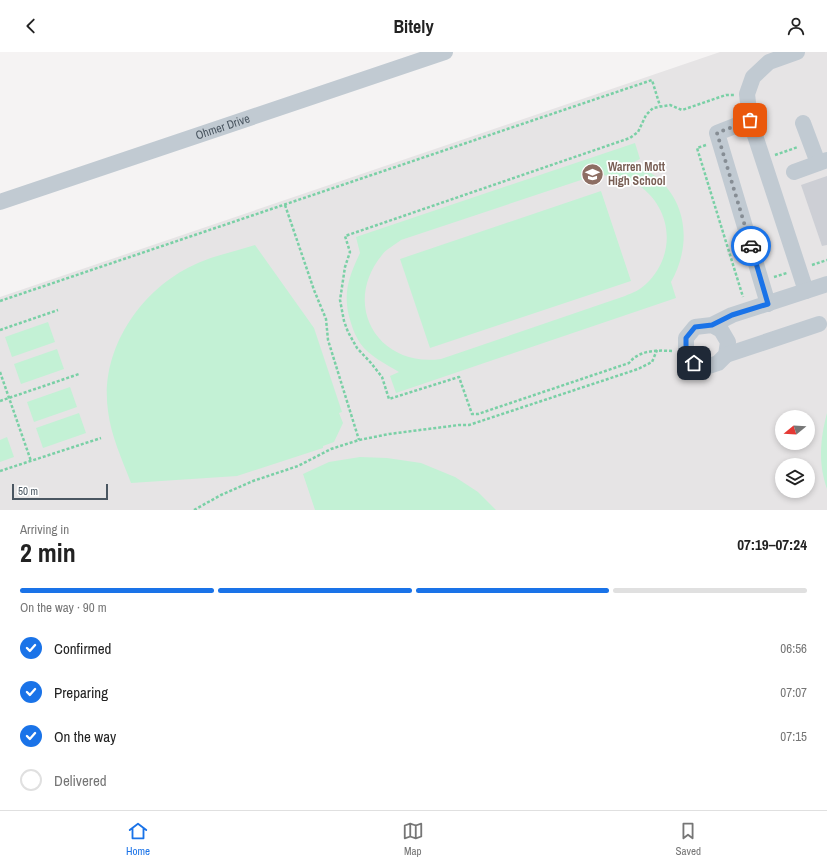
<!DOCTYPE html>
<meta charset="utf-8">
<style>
:root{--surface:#fff;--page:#f6f6f6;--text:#222;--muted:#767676;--line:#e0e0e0;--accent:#1a73e8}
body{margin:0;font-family:"Archivo Narrow",sans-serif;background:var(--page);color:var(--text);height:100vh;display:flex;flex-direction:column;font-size:15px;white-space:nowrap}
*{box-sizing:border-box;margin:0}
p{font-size:13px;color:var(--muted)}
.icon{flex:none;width:22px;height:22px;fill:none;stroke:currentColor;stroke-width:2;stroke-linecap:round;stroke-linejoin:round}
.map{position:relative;height:458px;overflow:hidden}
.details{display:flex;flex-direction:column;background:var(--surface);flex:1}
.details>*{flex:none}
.needle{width:26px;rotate:252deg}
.controls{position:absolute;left:775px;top:358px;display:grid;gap:8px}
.controls a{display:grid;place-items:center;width:40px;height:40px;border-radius:50%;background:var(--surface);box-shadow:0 2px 6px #0003;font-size:20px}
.scale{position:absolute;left:12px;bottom:10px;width:96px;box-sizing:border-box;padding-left:4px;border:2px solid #4a5661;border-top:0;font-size:11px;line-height:14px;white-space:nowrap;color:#4a5661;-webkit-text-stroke:3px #fff;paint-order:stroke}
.pin{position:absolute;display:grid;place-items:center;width:34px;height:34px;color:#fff;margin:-17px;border-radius:8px;box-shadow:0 2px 6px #0006}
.courier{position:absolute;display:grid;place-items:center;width:40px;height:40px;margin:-20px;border:3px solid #1a73e8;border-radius:50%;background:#fff;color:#222;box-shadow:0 1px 5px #0007}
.headline em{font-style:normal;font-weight:800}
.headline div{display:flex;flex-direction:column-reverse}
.headline{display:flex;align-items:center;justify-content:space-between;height:68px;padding:0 20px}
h1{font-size:26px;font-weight:800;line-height:30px}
.bar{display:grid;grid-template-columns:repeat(4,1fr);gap:6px 4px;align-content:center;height:48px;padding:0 20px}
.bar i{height:5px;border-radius:3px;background:var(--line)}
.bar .selected{background:var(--accent)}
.bar p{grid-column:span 4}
ol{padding:0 20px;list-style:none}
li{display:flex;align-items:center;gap:12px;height:44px}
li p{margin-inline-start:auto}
li .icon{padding:4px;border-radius:50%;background:var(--accent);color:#fff;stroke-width:4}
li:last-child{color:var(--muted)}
li i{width:22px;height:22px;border:2px solid var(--line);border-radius:50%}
header{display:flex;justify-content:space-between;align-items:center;height:52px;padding:0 20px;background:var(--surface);font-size:18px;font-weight:800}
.tabs{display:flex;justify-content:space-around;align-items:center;height:56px;border-top:1px solid var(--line);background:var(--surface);font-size:11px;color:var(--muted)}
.tabs a{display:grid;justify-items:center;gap:2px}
.tabs .selected{color:var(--accent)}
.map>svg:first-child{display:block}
.education{fill:#e6e4e5;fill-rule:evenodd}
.green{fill:#c3f1d5;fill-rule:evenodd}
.building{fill:#cdcfd5}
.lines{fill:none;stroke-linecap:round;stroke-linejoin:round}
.path{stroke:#7ad0a6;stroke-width:2.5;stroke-dasharray:3 2;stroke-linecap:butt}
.minor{stroke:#c1cad2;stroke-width:16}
.done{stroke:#868d94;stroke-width:4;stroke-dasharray:0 7.2}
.route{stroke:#1a73e8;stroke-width:5}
.labels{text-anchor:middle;stroke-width:3.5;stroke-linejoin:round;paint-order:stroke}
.street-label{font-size:12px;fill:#4a5661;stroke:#fff}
.education-label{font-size:12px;font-weight:bold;fill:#785e54;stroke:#fff;text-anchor:start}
</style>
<header><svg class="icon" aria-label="back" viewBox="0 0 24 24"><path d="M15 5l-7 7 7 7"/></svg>Bitely<svg class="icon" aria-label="person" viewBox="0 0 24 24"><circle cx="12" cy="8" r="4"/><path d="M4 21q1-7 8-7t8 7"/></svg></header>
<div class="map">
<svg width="827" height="458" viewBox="0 0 827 458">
<rect width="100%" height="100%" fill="#f5f3f3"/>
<path class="education" d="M 720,0 L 827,0 L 827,458 L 0,458 L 0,245 ZM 782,365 L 808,365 L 808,391 L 782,391 ZM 782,413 L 808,413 L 808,439 L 782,439 Z"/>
<g class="green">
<path d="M 635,91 L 640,107 L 632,111 C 638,114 645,117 651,121 C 688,147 692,193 671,230 L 676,246 L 396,341 L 390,324 L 399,320 C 386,312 369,304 360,291 C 356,285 353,278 351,271 C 342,244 348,226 360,201 L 356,185 ZM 602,123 C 613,124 625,125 635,131 C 672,153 678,202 646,232 C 640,238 632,241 625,244 L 441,307 C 378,316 341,253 382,203 C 386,197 395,193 401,188 L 587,126 Z"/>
<path d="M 601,139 L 631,229 L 430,296 L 400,207 Z"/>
<path d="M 255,193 L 314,276 L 342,360 L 339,361 L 343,371 L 334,390 L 323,394 L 323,396 L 237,424 L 131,431 C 122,407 111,384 108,359 C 99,297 142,235 198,211 C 216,203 237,199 255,193 Z"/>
<path d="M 48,270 L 55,290 L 12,305 L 5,285 Z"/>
<path d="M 57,297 L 64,317 L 21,332 L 14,312 Z"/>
<path d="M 70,335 L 77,355 L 34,370 L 27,350 Z"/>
<path d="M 79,361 L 86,381 L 43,396 L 36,376 Z"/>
<path d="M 827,361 L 827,437 C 818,411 820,388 827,361 Z"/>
<path d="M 7,385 L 14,405 L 0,410 L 0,388 Z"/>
<path d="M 360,405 L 387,406 L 421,411 L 455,425 L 478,440 L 496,458 L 315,458 L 303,422 L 329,410 Z"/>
</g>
<path class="building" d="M 827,124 L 827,193 L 822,194 L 801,133 Z"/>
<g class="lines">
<g class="path">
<path d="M 706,93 L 697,96 L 743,245"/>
<path d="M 775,103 L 798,95"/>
<path d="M 285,153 L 314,238 L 326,267 L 328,288 L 359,388"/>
<path d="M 812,213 L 827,208"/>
<path d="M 774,225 L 787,221"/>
<path d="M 0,249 L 652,28 L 660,54"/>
<path d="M 0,278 L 58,258"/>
<path d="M 672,299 C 657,298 639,298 629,311 L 478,362 L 472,362 L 459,325 L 389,347 L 382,325 L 371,311 L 357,296 L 348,280 L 344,269 L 340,248 L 345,215 L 350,200 L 345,184 L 630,86 L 638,80 L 646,63 L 653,56 L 670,53 L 682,58 L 726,43 L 734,43"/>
<path d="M 0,320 L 31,409"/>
<path d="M 0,349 L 79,322"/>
<path d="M 0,419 L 101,386"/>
<path d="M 194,458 L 221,443 L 253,429 L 298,414 L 331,397 L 359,388 L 389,382 L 459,373 L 469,373 L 638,317 L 652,310 L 657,298"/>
</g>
<g class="minor">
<path d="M 797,0 L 769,10 L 753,25 L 747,42 L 750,68 L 806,239"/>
<path d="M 750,68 L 717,81 L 768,252"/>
<path d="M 803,71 L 818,111"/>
<path d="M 794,120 L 827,108"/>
<path id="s1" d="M 0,150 L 445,0"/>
<path d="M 712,273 L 721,278 L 728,290 L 726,303 L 718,311 L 706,315 L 694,311 L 686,300 L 686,286 L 695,275 L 712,273 L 732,263 L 827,232"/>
<path d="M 726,303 L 819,272"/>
</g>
</g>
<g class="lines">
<path class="done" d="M 750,68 L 717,81 L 751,194"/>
<path class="route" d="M 694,311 L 686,300 L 686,286 L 695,275 L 712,273 L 732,263 L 768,252 L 751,194"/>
</g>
<defs>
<symbol id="school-disc" viewBox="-11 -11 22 22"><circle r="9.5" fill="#8d6e63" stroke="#fff"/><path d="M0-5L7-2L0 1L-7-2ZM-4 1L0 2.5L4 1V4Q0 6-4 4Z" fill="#fff"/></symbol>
</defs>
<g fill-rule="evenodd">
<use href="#school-disc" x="580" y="110" width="25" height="25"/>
</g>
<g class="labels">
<g class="street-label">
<text dy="4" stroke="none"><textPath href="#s1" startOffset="235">Ohmer Drive</textPath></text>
</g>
<g class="education-label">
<text x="608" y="119">Warren Mott<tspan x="608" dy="14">High School</tspan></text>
</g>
</g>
</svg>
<div class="controls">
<a><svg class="needle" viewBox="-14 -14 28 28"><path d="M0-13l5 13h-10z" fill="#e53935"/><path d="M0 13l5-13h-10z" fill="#767676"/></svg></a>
<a><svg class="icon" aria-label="layers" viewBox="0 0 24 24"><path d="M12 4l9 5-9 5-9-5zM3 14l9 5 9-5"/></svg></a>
</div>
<div class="scale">50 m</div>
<div class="pin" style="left:750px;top:68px;background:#ea580c"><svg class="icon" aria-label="bag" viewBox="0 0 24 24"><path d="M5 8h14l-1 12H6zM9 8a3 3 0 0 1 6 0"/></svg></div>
<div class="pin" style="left:694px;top:311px;background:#1f2937"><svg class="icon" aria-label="home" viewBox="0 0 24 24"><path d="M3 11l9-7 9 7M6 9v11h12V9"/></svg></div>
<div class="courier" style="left:751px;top:194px"><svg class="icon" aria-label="car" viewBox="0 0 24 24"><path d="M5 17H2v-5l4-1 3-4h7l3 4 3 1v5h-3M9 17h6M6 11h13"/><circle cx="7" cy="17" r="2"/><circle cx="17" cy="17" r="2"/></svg></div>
</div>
<section class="details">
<div class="headline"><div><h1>2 min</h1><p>Arriving in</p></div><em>07:19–07:24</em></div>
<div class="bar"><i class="selected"></i><i class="selected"></i><i class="selected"></i><i></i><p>On the way · 90 m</p></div>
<ol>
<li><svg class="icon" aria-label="check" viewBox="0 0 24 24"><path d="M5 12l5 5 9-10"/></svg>Confirmed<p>06:56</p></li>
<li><svg class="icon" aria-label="check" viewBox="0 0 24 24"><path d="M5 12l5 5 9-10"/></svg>Preparing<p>07:07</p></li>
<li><svg class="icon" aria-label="check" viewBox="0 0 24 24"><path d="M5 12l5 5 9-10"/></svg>On the way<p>07:15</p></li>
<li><i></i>Delivered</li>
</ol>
</section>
<nav class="tabs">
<a class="selected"><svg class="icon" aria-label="home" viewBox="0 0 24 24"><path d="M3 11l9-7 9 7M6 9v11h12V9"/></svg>Home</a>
<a><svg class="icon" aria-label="map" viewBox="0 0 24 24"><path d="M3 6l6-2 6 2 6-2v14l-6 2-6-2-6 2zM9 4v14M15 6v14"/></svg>Map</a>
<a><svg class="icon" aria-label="saved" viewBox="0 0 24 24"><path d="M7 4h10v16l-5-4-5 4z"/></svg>Saved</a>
</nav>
